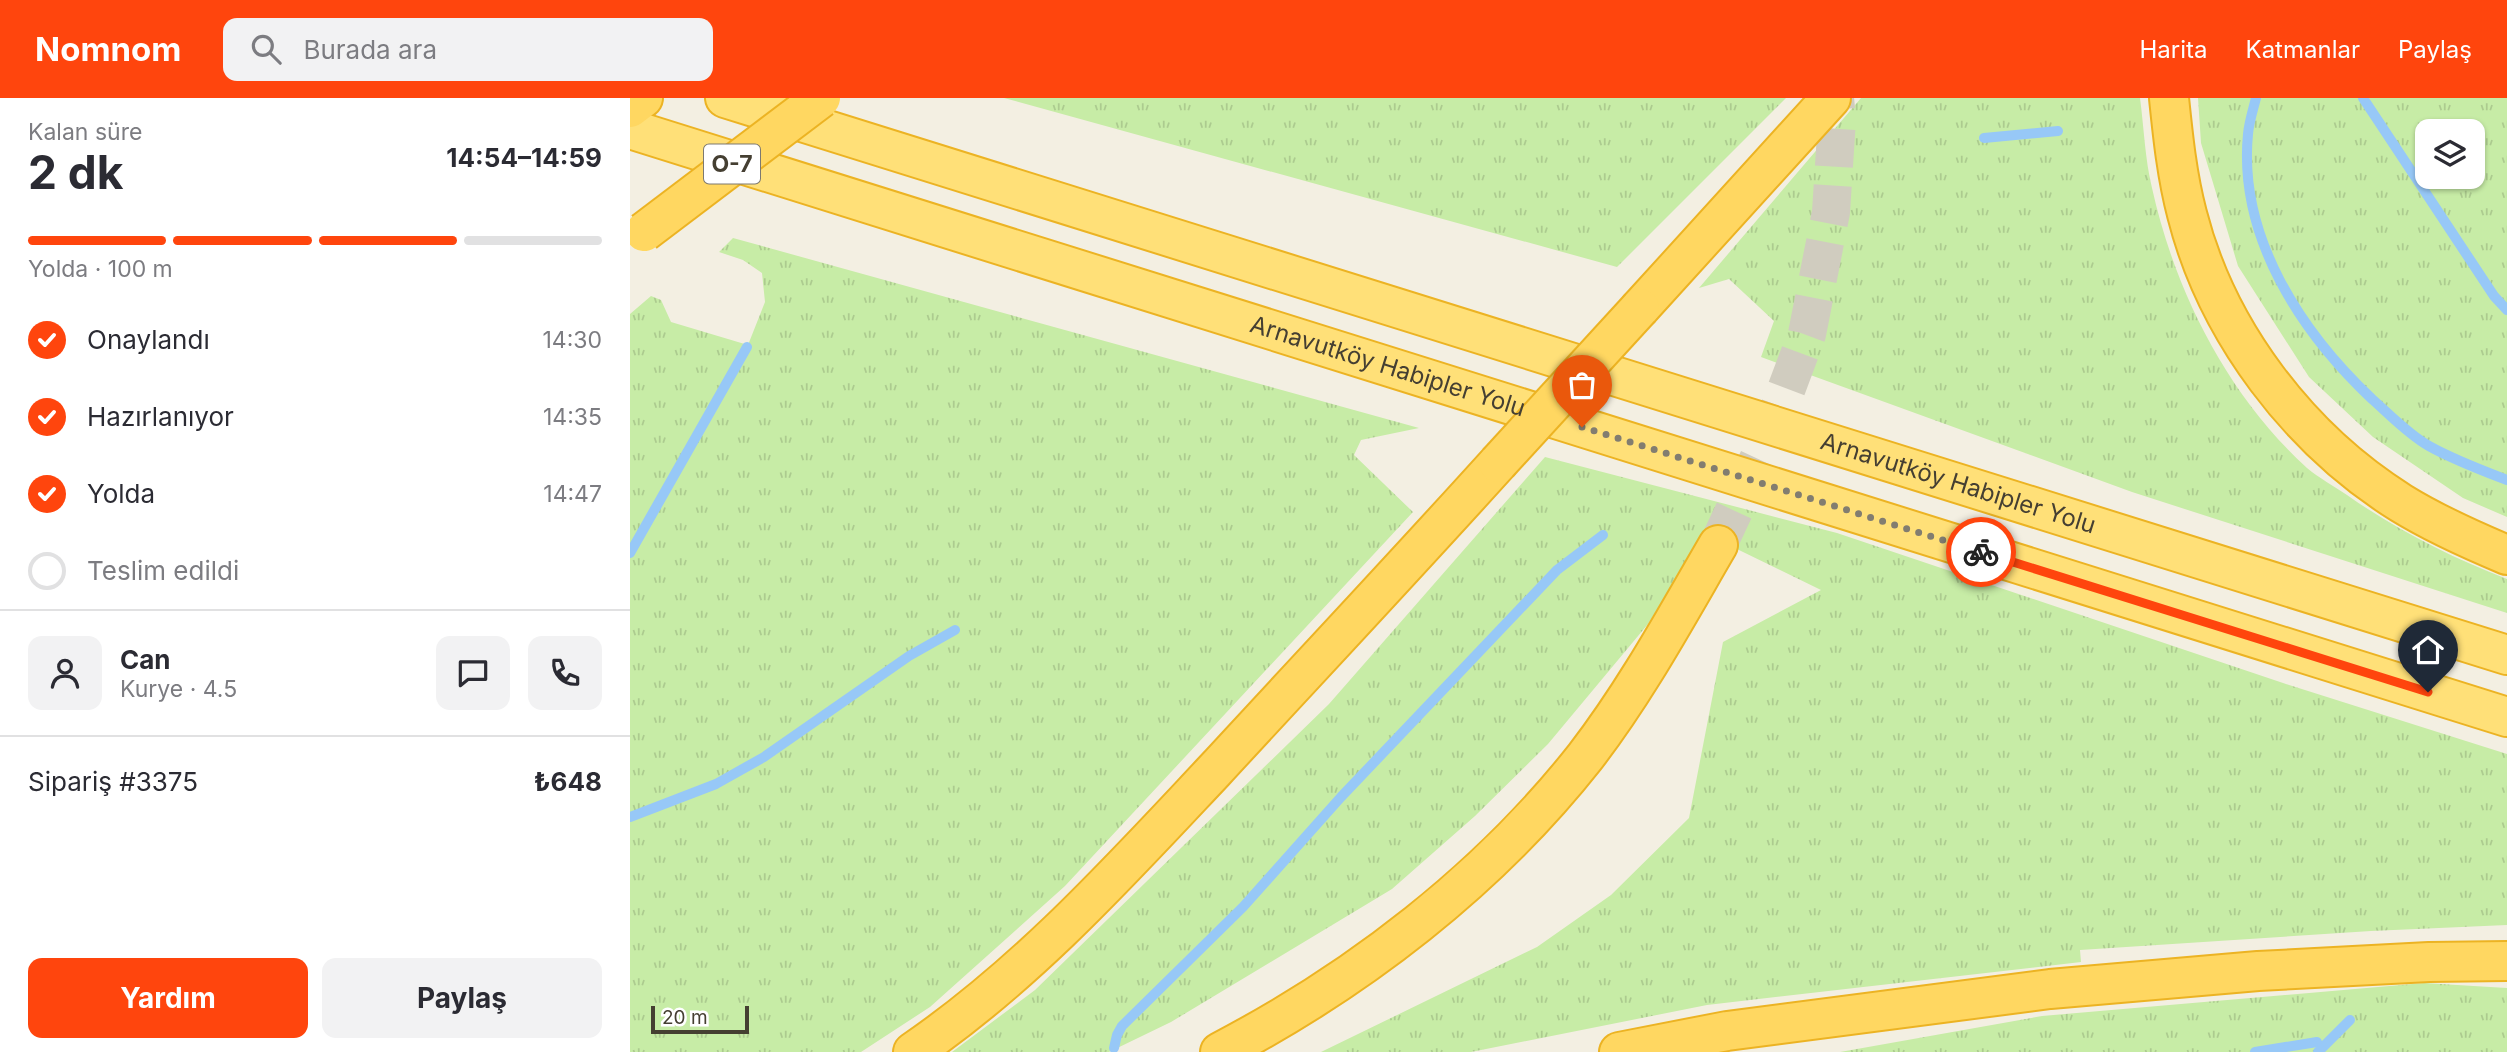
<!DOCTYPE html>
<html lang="tr">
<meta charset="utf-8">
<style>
:root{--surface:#fff;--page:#f2f2f3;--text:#2b2b33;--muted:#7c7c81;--line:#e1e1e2;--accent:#ff450d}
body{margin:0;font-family:Inter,sans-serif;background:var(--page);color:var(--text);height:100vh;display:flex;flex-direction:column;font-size:26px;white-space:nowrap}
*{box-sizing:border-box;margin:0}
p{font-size:23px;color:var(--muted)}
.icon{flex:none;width:38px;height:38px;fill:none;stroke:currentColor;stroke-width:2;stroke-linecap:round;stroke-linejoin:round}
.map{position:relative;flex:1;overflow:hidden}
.details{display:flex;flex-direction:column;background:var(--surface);width:630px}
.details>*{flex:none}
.fabs{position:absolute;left:1785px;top:21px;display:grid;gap:14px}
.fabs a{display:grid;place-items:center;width:70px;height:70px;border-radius:14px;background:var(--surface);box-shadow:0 2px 5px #0004;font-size:35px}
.scale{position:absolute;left:21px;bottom:18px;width:98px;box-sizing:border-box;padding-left:7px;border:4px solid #453f32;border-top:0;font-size:19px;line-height:24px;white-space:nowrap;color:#453f32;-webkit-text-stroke:5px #fff;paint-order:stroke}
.pin{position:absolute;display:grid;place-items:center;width:60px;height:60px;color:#fff;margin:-72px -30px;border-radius:50% 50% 50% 0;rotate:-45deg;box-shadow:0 0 7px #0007}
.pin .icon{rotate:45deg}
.courier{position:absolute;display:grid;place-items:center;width:70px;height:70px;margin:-35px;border:5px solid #ff450d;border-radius:50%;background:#fff;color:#222;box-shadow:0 2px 9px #0007}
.overview em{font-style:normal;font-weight:700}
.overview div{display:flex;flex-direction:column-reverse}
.overview{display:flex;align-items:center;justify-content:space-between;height:119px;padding:0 28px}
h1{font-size:46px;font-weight:700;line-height:52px}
.bar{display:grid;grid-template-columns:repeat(4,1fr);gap:10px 7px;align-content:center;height:84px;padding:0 28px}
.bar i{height:9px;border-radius:5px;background:var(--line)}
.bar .active{background:var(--accent)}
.bar p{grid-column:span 4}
.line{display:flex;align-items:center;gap:18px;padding:0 28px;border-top:2px solid var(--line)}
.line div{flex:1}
.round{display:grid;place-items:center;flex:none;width:74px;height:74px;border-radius:14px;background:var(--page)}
ol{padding:0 28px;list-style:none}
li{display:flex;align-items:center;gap:21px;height:77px}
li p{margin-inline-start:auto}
li .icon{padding:7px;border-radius:50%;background:var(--accent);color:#fff;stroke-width:4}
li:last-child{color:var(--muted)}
li i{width:38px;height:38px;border:4px solid var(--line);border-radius:50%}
.primary-button{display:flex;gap:14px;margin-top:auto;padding:14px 28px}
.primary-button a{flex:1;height:80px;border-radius:14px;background:var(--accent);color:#fff;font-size:28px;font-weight:700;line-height:80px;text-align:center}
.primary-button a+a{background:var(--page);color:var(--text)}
header{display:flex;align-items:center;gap:42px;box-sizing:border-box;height:98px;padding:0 35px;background:var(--accent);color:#fff}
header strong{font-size:33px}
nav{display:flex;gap:38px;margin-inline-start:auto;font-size:24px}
.search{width:490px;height:63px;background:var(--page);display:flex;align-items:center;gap:18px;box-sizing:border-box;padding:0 24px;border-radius:14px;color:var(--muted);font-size:26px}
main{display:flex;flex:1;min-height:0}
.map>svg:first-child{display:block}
.grass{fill:url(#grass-tufts);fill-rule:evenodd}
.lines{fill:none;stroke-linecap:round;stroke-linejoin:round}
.stream{stroke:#97c8f7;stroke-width:10}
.motorway-tunnel{stroke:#d0ccbf;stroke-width:38;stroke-dasharray:38 19;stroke-linecap:butt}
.trunk-casing{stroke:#ecb323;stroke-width:42}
.motorway-casing{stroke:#ecb323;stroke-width:42}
.trunk{stroke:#ffe078;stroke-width:38}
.motorway{stroke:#ffd761;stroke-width:38}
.motorway-bridge-casing{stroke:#ecb323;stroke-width:42;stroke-linecap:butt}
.motorway-bridge{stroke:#ffd761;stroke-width:38}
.done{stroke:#827d70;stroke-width:7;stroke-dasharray:0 12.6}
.route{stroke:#ff450d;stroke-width:9}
.labels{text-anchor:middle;stroke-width:5;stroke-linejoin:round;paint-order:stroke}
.shield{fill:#fff;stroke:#7d7970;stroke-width:2}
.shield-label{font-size:23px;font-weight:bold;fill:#453f32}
.street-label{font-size:24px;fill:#453f32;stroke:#fff}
</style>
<header>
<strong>Nomnom</strong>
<div class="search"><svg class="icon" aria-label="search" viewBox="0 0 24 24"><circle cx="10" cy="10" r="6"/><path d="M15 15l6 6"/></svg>Burada ara</div>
<nav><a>Harita</a><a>Katmanlar</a><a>Paylaş</a></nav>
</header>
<main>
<section class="details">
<div class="overview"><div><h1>2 dk</h1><p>Kalan süre</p></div><em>14:54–14:59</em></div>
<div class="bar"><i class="active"></i><i class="active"></i><i class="active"></i><i></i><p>Yolda · 100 m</p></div>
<ol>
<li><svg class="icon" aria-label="check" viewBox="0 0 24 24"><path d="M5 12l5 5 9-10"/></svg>Onaylandı<p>14:30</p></li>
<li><svg class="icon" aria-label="check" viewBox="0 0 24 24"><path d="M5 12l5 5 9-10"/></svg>Hazırlanıyor<p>14:35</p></li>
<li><svg class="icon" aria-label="check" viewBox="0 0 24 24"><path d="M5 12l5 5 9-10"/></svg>Yolda<p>14:47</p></li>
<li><i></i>Teslim edildi</li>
</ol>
<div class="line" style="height:126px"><a class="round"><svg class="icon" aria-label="person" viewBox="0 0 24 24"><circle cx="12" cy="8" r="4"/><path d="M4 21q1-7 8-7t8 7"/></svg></a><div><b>Can</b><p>Kurye · 4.5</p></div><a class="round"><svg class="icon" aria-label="chat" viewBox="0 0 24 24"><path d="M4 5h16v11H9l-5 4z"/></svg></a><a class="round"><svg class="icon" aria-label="phone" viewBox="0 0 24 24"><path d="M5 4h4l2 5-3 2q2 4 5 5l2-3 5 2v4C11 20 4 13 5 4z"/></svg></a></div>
<div class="line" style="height:91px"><div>Sipariş #3375</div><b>₺648</b></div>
<div class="primary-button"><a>Yardım</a><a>Paylaş</a></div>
</section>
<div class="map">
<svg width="1877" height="954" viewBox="0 0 1877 954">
<defs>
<pattern id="grass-tufts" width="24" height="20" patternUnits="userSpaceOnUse" patternTransform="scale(1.75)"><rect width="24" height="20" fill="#c7eca6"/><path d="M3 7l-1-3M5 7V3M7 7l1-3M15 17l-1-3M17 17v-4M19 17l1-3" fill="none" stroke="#accb8f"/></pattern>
</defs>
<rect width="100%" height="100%" fill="#f3efe2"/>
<g class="grass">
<path d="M 374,0 L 1156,0 L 987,169 Z"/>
<path d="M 1231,0 L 1510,0 C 1514,30 1515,61 1522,90 C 1545,194 1598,298 1677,370 C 1689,380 1704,388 1717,397 C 1767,432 1820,459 1877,481 L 1877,515 L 1502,394 L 1131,259 L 1144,223 L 1099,181 L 1069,190 Z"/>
<path d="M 1568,0 L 1877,0 L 1877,419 L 1833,400 L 1743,339 L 1679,279 L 1608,168 L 1571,45 ZM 1797,33 L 1843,33 L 1843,79 L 1797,79 Z"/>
<path d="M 103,140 L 789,330 L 731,342 L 724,357 L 783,414 L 435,788 L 300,909 L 231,954 L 0,954 L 0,216 L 21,198 L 31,202 L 41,224 L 118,247 L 135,204 L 132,175 L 113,162 L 89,154 Z"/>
<path d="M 915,359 L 1207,435 L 1656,586 L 1877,656 L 1877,827 L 1741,833 L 1450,852 L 1451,864 L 1077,907 L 841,954 L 691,954 L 907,849 L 981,797 L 1059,720 L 1093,544 L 1191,492 L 1074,435 L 1018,526 L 918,646 L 845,718 L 762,791 L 541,924 L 479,954 L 322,954 L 405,892 L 699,606 Z"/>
<path d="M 1794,885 L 1877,890 L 1877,954 L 1210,954 L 1412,918 Z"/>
</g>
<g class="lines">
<g class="stream">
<path d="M 1626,0 C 1623,12 1619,24 1618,36 C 1608,139 1671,234 1742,301 C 1759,316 1779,337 1799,348 C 1824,362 1851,372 1877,382"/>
<path d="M 1733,0 L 1864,198 L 1877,212"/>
<path d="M 1354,40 L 1428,33"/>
<path d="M 0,455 L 117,249"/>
<path d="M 0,719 L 86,686 L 134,659 L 279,558 L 325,532"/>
<path d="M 484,950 L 487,937 L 492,928 L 613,809 L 711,699 L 927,472 L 973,437"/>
<path d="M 1625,954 L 1687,944"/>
<path d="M 1688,954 L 1720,922"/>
</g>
<path class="motorway-tunnel" d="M 1088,447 L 1138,340 L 1177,236 L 1201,114 L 1207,21 L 1205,0"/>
<defs>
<g id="trunk">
<path id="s1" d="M 95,0 L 1877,557"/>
<path id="s2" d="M 0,31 L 1877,619"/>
</g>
<g id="motorway">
<path d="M 1539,0 C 1543,39 1547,78 1557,116 C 1587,234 1669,341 1771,405 C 1805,426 1841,442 1877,457"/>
<path d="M 0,10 L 13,0"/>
<path d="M 1010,210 L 1201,0"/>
<path d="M 283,954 C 397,876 490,773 584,673 C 679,570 774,469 868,365"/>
<path d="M 590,954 C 728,882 858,782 955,659 C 1006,593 1046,519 1088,447"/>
<path d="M 989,954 L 1097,933 L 1420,891 L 1628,873 L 1799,864 L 1877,863"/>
</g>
</defs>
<use href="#trunk" class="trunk-casing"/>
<use href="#motorway" class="motorway-casing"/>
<use href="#trunk" class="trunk"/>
<use href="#motorway" class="motorway"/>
<defs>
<g id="motorway-bridge">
<path d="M 14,134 L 191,0"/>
<path d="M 868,365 L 1010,210"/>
</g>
</defs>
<use href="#motorway-bridge" class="motorway-bridge-casing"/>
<use href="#motorway-bridge" class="motorway-bridge"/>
</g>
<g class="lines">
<path class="done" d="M 952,329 L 1351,454"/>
<path class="route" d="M 1351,454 L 1798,594"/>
</g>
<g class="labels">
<rect class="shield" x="74" y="46.5" width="56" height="39" rx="5"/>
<g class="shield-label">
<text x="102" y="74">O-7</text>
</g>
<g class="street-label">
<text dy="8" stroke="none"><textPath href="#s2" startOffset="794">Arnavutköy Habipler Yolu</textPath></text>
<text dy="8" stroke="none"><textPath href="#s1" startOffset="1292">Arnavutköy Habipler Yolu</textPath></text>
</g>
</g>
</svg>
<div class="fabs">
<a><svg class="icon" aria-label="layers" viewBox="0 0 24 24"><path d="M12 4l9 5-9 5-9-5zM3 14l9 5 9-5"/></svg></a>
</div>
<div class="scale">20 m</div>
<div class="pin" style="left:952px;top:329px;background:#ea580c"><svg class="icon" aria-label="bag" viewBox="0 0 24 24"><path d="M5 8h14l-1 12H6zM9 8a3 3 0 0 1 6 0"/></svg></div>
<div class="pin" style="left:1798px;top:594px;background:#1f2937"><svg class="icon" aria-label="home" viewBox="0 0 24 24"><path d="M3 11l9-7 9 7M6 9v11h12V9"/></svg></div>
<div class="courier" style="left:1351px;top:454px"><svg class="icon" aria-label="bike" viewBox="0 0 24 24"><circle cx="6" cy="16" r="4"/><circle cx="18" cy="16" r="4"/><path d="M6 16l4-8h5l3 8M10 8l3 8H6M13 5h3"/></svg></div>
</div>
</main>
